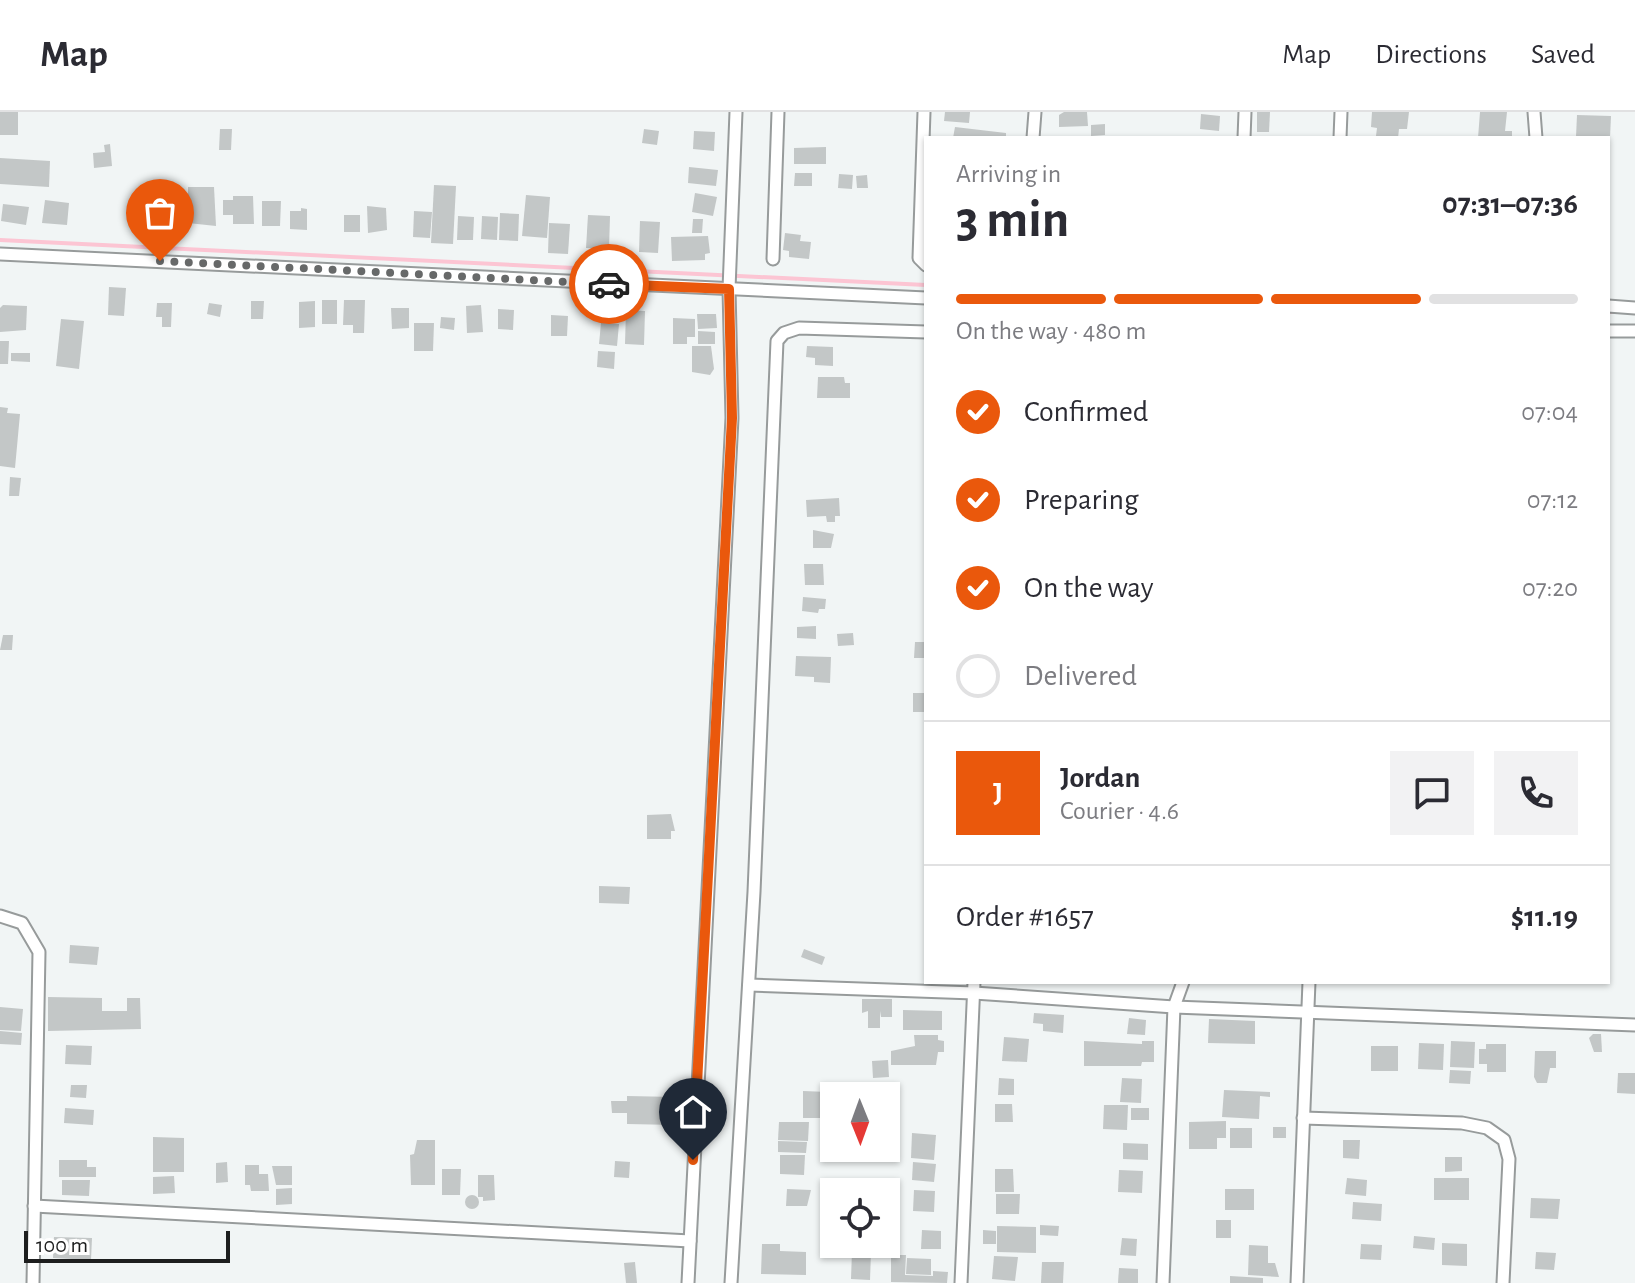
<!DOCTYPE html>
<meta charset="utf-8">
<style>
:root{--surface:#fff;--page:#f2f2f3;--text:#2b2b33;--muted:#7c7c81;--line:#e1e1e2;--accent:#ea580c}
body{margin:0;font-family:"Alegreya Sans",sans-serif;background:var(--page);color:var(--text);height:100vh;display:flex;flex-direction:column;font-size:30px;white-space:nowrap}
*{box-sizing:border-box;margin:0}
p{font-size:26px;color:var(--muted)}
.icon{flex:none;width:44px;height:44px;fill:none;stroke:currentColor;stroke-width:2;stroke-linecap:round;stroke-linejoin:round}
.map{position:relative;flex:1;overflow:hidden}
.details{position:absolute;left:924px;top:24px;width:686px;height:848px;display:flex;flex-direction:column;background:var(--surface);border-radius:0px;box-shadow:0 2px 6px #0004}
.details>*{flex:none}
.needle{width:52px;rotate:179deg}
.controls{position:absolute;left:820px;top:970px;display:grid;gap:16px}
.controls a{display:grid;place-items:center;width:80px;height:80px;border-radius:0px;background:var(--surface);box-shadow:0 2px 6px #0004;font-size:40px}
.scale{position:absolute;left:24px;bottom:20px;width:206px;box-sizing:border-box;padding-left:8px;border:4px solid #1d1e1e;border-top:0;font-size:22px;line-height:28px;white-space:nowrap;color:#1d1e1e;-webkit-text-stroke:6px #fff;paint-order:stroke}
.pin{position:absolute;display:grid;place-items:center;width:68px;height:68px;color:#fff;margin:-82px -34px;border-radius:50% 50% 50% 0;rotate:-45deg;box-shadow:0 0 8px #0007}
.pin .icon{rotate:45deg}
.courier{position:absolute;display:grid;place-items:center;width:80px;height:80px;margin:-40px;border:6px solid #ea580c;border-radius:50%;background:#fff;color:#222;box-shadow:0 2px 10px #0007}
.summary em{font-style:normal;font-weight:700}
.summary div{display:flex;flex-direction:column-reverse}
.summary{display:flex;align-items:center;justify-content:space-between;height:136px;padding:0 32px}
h1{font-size:52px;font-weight:700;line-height:60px}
.bar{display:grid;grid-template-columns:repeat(4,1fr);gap:12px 8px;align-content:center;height:96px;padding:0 32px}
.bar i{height:10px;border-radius:6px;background:var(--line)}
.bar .selected{background:var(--accent)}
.bar p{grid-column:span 4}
.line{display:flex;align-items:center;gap:20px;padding:0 32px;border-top:2px solid var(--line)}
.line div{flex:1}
.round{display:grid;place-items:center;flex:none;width:84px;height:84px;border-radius:0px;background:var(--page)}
ol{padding:0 32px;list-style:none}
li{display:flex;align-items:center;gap:24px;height:88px}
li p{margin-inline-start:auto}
li .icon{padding:8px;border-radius:50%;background:var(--accent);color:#fff;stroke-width:4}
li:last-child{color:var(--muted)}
li i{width:44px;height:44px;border:4px solid var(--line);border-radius:50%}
header{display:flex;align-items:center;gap:48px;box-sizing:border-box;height:112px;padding:0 40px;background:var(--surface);border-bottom:2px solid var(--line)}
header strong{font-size:38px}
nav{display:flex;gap:44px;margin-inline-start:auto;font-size:28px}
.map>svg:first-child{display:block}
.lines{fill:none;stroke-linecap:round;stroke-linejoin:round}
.stream{stroke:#fcc5d3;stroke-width:4}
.building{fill:#c3c7c7}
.street-casing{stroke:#979b9b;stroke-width:15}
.street{stroke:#fff;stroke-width:11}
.done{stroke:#676969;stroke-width:8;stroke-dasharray:0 14.4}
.route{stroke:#ea580c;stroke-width:10}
</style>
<header>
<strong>Map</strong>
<nav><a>Map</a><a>Directions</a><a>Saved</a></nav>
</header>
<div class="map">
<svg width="1635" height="1171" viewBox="0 0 1635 1171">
<rect width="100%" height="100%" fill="#f1f5f5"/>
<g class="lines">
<g class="stream">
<path d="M 0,128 L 926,173"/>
<path d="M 1608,200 L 1622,200"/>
</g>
</g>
<g class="building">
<rect x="0" y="0" width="18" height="23"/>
<path d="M 945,0 L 970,0 L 969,11 L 944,9 Z"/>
<path d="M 1064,0 L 1087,0 L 1088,14 L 1059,15 L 1059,3 Z"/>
<path d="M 1257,0 L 1270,0 L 1269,20 L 1257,20 Z"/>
<path d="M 1372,0 L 1409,0 L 1407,17 L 1399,17 L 1398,26 L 1376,24 L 1377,16 L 1371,15 Z"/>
<path d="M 1480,0 L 1507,0 L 1505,19 L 1512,19 L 1512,26 L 1478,26 Z"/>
<path d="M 1201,2 L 1220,4 L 1219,19 L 1200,17 Z"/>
<path d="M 1577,3 L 1611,4 L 1610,26 L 1576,25 Z"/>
<path d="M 1105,12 L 1105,23 L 1091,24 L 1091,13 Z"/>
<path d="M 955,15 L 1006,21 L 1006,26 L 953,26 Z"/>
<path d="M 220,17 L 232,17 L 231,38 L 219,38 Z"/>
<path d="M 644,17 L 659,19 L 657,33 L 642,31 Z"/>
<path d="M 694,19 L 715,20 L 714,39 L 693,37 Z"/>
<path d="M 110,32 L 112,54 L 94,56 L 93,41 L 105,40 L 104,33 Z"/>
<path d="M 826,35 L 826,52 L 794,52 L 794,36 Z"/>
<path d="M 0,46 L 50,49 L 49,75 L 0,72 Z"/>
<path d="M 689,55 L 718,58 L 716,74 L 688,71 Z"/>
<path d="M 795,61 L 812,61 L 812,74 L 794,74 Z"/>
<path d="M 839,62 L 853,63 L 852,77 L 838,76 Z"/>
<path d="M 867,63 L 868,76 L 857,76 L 856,64 Z"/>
<path d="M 434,73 L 456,74 L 453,132 L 431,131 Z"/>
<path d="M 188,75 L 214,75 L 216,114 L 188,111 Z"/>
<path d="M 695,81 L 717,85 L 713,104 L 692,100 Z"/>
<path d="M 526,83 L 550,85 L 547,126 L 522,124 Z"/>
<path d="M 233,84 L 253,84 L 254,112 L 233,112 L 233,103 L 223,103 L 223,88 L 233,88 Z"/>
<path d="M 45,88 L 69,91 L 67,113 L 42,111 Z"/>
<path d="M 262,89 L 281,89 L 280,114 L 262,114 Z"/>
<path d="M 3,92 L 29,95 L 26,113 L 1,109 Z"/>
<path d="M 367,94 L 386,96 L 387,118 L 368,121 Z"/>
<path d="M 136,96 L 152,96 L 152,112 L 135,111 Z"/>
<path d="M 301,96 L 307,97 L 307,118 L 290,117 L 290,99 L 301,99 Z"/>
<path d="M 414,99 L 432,100 L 430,126 L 413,125 Z"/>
<path d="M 500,101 L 519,102 L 518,129 L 499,128 Z"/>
<rect x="344" y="103" width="16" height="17"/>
<path d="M 588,103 L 610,104 L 609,137 L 586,136 Z"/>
<path d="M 458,104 L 474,105 L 473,128 L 457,128 Z"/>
<path d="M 482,104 L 498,105 L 497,128 L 481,127 Z"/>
<path d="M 169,107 L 170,122 L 155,123 L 154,109 Z"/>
<path d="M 693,107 L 703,107 L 702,121 L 692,121 Z"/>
<path d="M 640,109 L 660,110 L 658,141 L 639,140 Z"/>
<path d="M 549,111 L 570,112 L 568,142 L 548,141 Z"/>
<path d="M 785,121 L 801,123 L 800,129 L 811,130 L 809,147 L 789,145 L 789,139 L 783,138 Z"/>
<path d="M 708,124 L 710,141 L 705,142 L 705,148 L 672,149 L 671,125 Z"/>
<path d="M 109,175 L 126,176 L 124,204 L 108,203 Z"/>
<rect x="322" y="188" width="15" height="24"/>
<path d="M 344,188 L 365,188 L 364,221 L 353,221 L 353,213 L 343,213 Z"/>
<path d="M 251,189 L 264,189 L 263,207 L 251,207 Z"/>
<path d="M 315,189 L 315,215 L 299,216 L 299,190 Z"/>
<path d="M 157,191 L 172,191 L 171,215 L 162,215 L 162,205 L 156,205 Z"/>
<path d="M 209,191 L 222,193 L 220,205 L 207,202 Z"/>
<path d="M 3,193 L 27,194 L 26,218 L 0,220 L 0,196 Z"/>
<path d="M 481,193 L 483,220 L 467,221 L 466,194 Z"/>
<path d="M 391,196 L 409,196 L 409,216 L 392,217 Z"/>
<path d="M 498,197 L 514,198 L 513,218 L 498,217 Z"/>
<path d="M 626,198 L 645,199 L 644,233 L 625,232 Z"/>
<path d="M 697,202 L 716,202 L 717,216 L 698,217 Z"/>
<path d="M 551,203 L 568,204 L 567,224 L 551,224 Z"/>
<path d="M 441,205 L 455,206 L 454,218 L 440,216 Z"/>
<path d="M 673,206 L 695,207 L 695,225 L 687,225 L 687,232 L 673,232 Z"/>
<path d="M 61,207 L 84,209 L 79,257 L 56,254 Z"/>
<path d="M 414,211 L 434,211 L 433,239 L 414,239 Z"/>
<path d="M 601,211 L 619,212 L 617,234 L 599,232 Z"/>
<path d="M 698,219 L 715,220 L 715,232 L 698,232 Z"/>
<path d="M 0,229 L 9,229 L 8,252 L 0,252 Z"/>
<path d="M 692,234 L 711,234 L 714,257 L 710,263 L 692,260 Z"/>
<path d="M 807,234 L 833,235 L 833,254 L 815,253 L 815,246 L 806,245 Z"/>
<path d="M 598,239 L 615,240 L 614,257 L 597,255 Z"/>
<path d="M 11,241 L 30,241 L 30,250 L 11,249 Z"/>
<path d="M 818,265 L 844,265 L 845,271 L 850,271 L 850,286 L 817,286 Z"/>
<path d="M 0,295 L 8,296 L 7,301 L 20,302 L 15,356 L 0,354 Z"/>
<path d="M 10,365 L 21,366 L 19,384 L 9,384 Z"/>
<path d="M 839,386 L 840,404 L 835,404 L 835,410 L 827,410 L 826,404 L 807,405 L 806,388 Z"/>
<path d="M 813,418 L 834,422 L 831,436 L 813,436 Z"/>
<path d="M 804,452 L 823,452 L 824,473 L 805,473 Z"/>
<path d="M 803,485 L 826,487 L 825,497 L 819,497 L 818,501 L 802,499 Z"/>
<path d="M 816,514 L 816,527 L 797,526 L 797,515 Z"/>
<path d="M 853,521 L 854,533 L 838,534 L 837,522 Z"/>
<path d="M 3,523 L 13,523 L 12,538 L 0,538 Z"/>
<path d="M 915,530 L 926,530 L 926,546 L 914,546 Z"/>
<path d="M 796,544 L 831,545 L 830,571 L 814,570 L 814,565 L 795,564 Z"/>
<rect x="913" y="581" width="13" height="19"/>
<path d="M 671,702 L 675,719 L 671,719 L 671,727 L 647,727 L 647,703 Z"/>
<path d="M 599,774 L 630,775 L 629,792 L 599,791 Z"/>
<path d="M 70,833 L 99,835 L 97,853 L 69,851 Z"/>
<path d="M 804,837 L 825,845 L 822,853 L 801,845 Z"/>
<path d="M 48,885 L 102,886 L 102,899 L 127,899 L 127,886 L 140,886 L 141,917 L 48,919 Z"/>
<path d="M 862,887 L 892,887 L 892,905 L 881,905 L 880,899 L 880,916 L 868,916 L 868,899 L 862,901 Z"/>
<path d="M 0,895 L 23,897 L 21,919 L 0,918 Z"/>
<path d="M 903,898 L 942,899 L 942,918 L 903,918 Z"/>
<path d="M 1034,901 L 1064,903 L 1063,921 L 1043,919 L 1043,912 L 1033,911 Z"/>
<path d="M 1129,906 L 1146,908 L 1145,923 L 1127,922 Z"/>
<path d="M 1209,907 L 1255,909 L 1255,932 L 1208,931 Z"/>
<path d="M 0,919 L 22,921 L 21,933 L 0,932 Z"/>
<path d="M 1593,922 L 1601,922 L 1602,940 L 1594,940 L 1589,926 Z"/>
<path d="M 914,923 L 938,923 L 938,928 L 944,929 L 944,940 L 938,940 L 936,953 L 891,953 L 891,939 L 915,934 Z"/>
<path d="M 1004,925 L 1029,927 L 1027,950 L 1002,949 Z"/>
<path d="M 1084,929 L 1142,932 L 1142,929 L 1154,929 L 1154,950 L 1142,950 L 1141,954 L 1084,954 Z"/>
<path d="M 1451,929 L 1475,930 L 1474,956 L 1450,955 Z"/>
<path d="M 1419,931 L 1444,932 L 1443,958 L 1418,957 Z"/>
<path d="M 1486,932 L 1506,932 L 1506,960 L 1487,960 L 1487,952 L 1479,952 L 1479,937 L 1486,937 Z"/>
<path d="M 66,933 L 92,934 L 91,953 L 65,952 Z"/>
<rect x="1371" y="934" width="27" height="25"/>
<path d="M 1535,939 L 1556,939 L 1556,956 L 1550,956 L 1547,971 L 1537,971 L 1534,965 Z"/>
<path d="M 888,948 L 889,965 L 873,966 L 872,949 Z"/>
<path d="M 1450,958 L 1471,959 L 1470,972 L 1449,971 Z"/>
<path d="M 1618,961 L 1635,961 L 1635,982 L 1617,981 Z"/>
<path d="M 999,966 L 1014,967 L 1014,983 L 998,983 Z"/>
<path d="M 1122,966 L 1142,967 L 1141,991 L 1120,990 Z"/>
<path d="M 899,971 L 900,981 L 883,982 L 883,972 Z"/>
<path d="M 71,973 L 87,973 L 86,986 L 70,985 Z"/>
<path d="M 1224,978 L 1270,980 L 1270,985 L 1260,984 L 1259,1007 L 1222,1005 Z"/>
<path d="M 803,979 L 828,980 L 827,1006 L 803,1006 Z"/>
<path d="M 627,984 L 676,985 L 676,1013 L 627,1012 L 627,1001 L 612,1001 L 611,989 L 627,989 Z"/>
<path d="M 995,992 L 1012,992 L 1013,1010 L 995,1010 Z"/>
<path d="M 1104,993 L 1128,993 L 1127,1018 L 1103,1017 Z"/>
<path d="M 65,996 L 94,998 L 93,1013 L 64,1011 Z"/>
<rect x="1131" y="996" width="18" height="12"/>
<path d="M 1226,1009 L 1226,1026 L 1217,1026 L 1217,1037 L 1189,1037 L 1189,1010 Z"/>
<path d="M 779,1010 L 809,1010 L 808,1029 L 778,1028 Z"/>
<rect x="1273" y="1015" width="13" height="11"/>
<rect x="1230" y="1016" width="22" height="20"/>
<path d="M 912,1021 L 936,1023 L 934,1048 L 911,1046 Z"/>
<path d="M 153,1025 L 184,1026 L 184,1060 L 153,1060 Z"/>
<path d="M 417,1028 L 435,1028 L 435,1073 L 411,1073 L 410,1043 L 414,1042 Z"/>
<path d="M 1343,1028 L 1360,1028 L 1359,1047 L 1343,1046 Z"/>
<path d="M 778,1029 L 807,1030 L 806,1041 L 778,1040 Z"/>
<path d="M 1123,1031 L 1148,1032 L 1148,1048 L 1123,1047 Z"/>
<path d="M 780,1043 L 805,1043 L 804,1063 L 780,1062 Z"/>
<path d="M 1445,1045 L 1462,1045 L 1462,1059 L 1445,1060 Z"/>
<path d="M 59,1048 L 87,1048 L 87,1055 L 96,1055 L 96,1065 L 59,1065 Z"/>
<path d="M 615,1049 L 630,1050 L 629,1066 L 614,1065 Z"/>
<path d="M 227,1050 L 228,1070 L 216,1071 L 216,1051 Z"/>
<path d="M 913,1050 L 936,1052 L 934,1070 L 912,1068 Z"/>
<path d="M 245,1053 L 259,1053 L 259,1062 L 268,1062 L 269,1079 L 251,1079 L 250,1073 L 245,1073 Z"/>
<path d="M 272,1054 L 292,1054 L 292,1073 L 276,1073 Z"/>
<path d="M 442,1057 L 461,1057 L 460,1083 L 442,1083 Z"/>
<path d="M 995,1057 L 1013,1057 L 1014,1080 L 995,1080 Z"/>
<path d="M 1119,1058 L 1143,1059 L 1142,1081 L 1118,1080 Z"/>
<path d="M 478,1063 L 494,1063 L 495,1088 L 483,1089 L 483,1085 L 478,1085 Z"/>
<path d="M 174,1064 L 175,1081 L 153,1082 L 153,1065 Z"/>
<path d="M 1347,1066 L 1367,1068 L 1366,1084 L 1345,1082 Z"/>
<rect x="1434" y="1066" width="35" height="22"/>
<path d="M 62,1068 L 90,1068 L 89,1084 L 62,1083 Z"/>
<path d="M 292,1076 L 292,1092 L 276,1093 L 276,1077 Z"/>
<path d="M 787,1077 L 811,1078 L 807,1094 L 786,1094 Z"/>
<rect x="1225" y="1077" width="29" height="21"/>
<path d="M 914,1078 L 935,1079 L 934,1100 L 913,1099 Z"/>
<path d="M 996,1082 L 1020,1082 L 1019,1102 L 996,1102 Z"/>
<circle cx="472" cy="1090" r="7"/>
<path d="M 1531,1086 L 1560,1087 L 1558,1107 L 1530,1106 Z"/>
<path d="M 1353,1090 L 1382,1092 L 1381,1109 L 1352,1107 Z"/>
<rect x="1216" y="1108" width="15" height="18"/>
<path d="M 1040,1113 L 1059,1114 L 1058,1124 L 1040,1123 Z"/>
<path d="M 997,1114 L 1036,1115 L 1036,1141 L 997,1140 Z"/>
<path d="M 922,1118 L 941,1119 L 941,1137 L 921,1137 Z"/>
<path d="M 983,1118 L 996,1119 L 996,1132 L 983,1132 Z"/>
<path d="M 1414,1124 L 1435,1126 L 1434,1138 L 1413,1136 Z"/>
<path d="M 54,1125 L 92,1126 L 91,1148 L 53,1146 Z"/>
<path d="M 1122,1126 L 1137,1127 L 1136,1144 L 1120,1143 Z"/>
<path d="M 1442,1131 L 1467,1132 L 1467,1154 L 1442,1153 Z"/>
<path d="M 762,1132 L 780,1132 L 780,1139 L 806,1140 L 806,1163 L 761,1162 Z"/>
<path d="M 1361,1132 L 1382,1133 L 1381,1148 L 1360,1147 Z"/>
<path d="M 1249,1133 L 1268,1134 L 1268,1151 L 1275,1151 L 1279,1165 L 1248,1163 Z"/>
<path d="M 852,1139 L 871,1140 L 870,1168 L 851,1167 Z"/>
<path d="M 1536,1140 L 1556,1141 L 1554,1158 L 1535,1157 Z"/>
<path d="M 891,1143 L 906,1143 L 905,1163 L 933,1164 L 933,1159 L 948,1160 L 947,1171 L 891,1170 Z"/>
<path d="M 994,1144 L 1018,1145 L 1015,1169 L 992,1167 Z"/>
<path d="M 907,1146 L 931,1147 L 931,1163 L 906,1162 Z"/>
<path d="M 635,1150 L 637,1171 L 626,1171 L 624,1151 Z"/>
<path d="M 1042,1150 L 1064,1150 L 1063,1171 L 1041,1171 Z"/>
<path d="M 1119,1156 L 1138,1157 L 1138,1171 L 1118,1171 Z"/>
<path d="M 1230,1164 L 1263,1166 L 1263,1171 L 1230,1171 Z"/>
</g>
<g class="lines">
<defs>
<g id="street">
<path d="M 924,0 L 919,146 L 926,153"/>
<path d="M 1534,0 L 1536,26"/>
<path d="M 1033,26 L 1035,0"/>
<path d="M 1244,26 L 1245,0"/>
<path d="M 1340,26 L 1341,0"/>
<path d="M 0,142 L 926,186"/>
<path d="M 773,147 L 778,0"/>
<path d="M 1608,194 L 1635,196"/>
<path d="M 1608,219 L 1635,219"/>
<path d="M 0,804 L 22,811 L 39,840 L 33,1171"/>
<path d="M 749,873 L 974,881 L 1174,895 L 1635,913"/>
<path d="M 1303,1006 L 1462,1011 L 1487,1016 L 1504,1028 L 1509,1047 L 1503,1171"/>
<path d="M 34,1094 L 690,1129"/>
<path d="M 688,1171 L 732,306 L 729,177 L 736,0"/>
<path d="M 731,1171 L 754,780 L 777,229 L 784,221 L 799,216 L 926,220"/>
<path d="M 961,1171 L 974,870"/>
<path d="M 1163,1171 L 1174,895 L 1183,870"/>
<path d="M 1297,1171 L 1309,870"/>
</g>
</defs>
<use href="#street" class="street-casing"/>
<use href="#street" class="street"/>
</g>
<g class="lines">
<path class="done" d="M 160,149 L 609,172"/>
<path class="route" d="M 609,172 L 729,177 L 732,306 L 693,1048"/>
</g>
</svg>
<div class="controls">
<a><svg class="needle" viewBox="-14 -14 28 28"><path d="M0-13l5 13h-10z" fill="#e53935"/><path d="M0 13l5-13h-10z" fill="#7c7c81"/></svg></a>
<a><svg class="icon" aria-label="locate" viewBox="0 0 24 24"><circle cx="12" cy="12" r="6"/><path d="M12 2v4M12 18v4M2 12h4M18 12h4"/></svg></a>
</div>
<div class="scale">100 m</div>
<div class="pin" style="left:160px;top:149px;background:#ea580c"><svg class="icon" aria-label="bag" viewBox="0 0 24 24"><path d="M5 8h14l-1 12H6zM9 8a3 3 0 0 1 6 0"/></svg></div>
<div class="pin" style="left:693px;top:1048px;background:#1f2937"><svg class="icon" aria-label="home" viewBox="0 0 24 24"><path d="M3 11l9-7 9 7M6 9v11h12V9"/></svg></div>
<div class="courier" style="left:609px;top:172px"><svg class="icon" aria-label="car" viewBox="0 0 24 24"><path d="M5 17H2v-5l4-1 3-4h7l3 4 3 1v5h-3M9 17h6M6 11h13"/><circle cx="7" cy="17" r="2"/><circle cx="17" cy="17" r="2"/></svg></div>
<section class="details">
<div class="summary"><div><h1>3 min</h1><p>Arriving in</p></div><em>07:31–07:36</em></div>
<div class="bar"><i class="selected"></i><i class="selected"></i><i class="selected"></i><i></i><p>On the way · 480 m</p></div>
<ol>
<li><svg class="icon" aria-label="check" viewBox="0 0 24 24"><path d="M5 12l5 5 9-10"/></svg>Confirmed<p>07:04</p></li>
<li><svg class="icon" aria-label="check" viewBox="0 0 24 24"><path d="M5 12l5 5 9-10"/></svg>Preparing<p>07:12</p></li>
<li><svg class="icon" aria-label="check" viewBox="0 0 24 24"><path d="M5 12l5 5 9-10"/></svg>On the way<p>07:20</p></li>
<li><i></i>Delivered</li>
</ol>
<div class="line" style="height:144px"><b class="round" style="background:var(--accent);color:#fff">J</b><div><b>Jordan</b><p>Courier · 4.6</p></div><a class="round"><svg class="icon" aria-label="chat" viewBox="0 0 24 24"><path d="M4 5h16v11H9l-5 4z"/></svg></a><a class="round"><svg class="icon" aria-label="phone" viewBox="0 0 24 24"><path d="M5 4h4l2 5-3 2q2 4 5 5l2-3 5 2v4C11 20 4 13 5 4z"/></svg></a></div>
<div class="line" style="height:104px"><div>Order #1657</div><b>$11.19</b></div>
</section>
</div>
